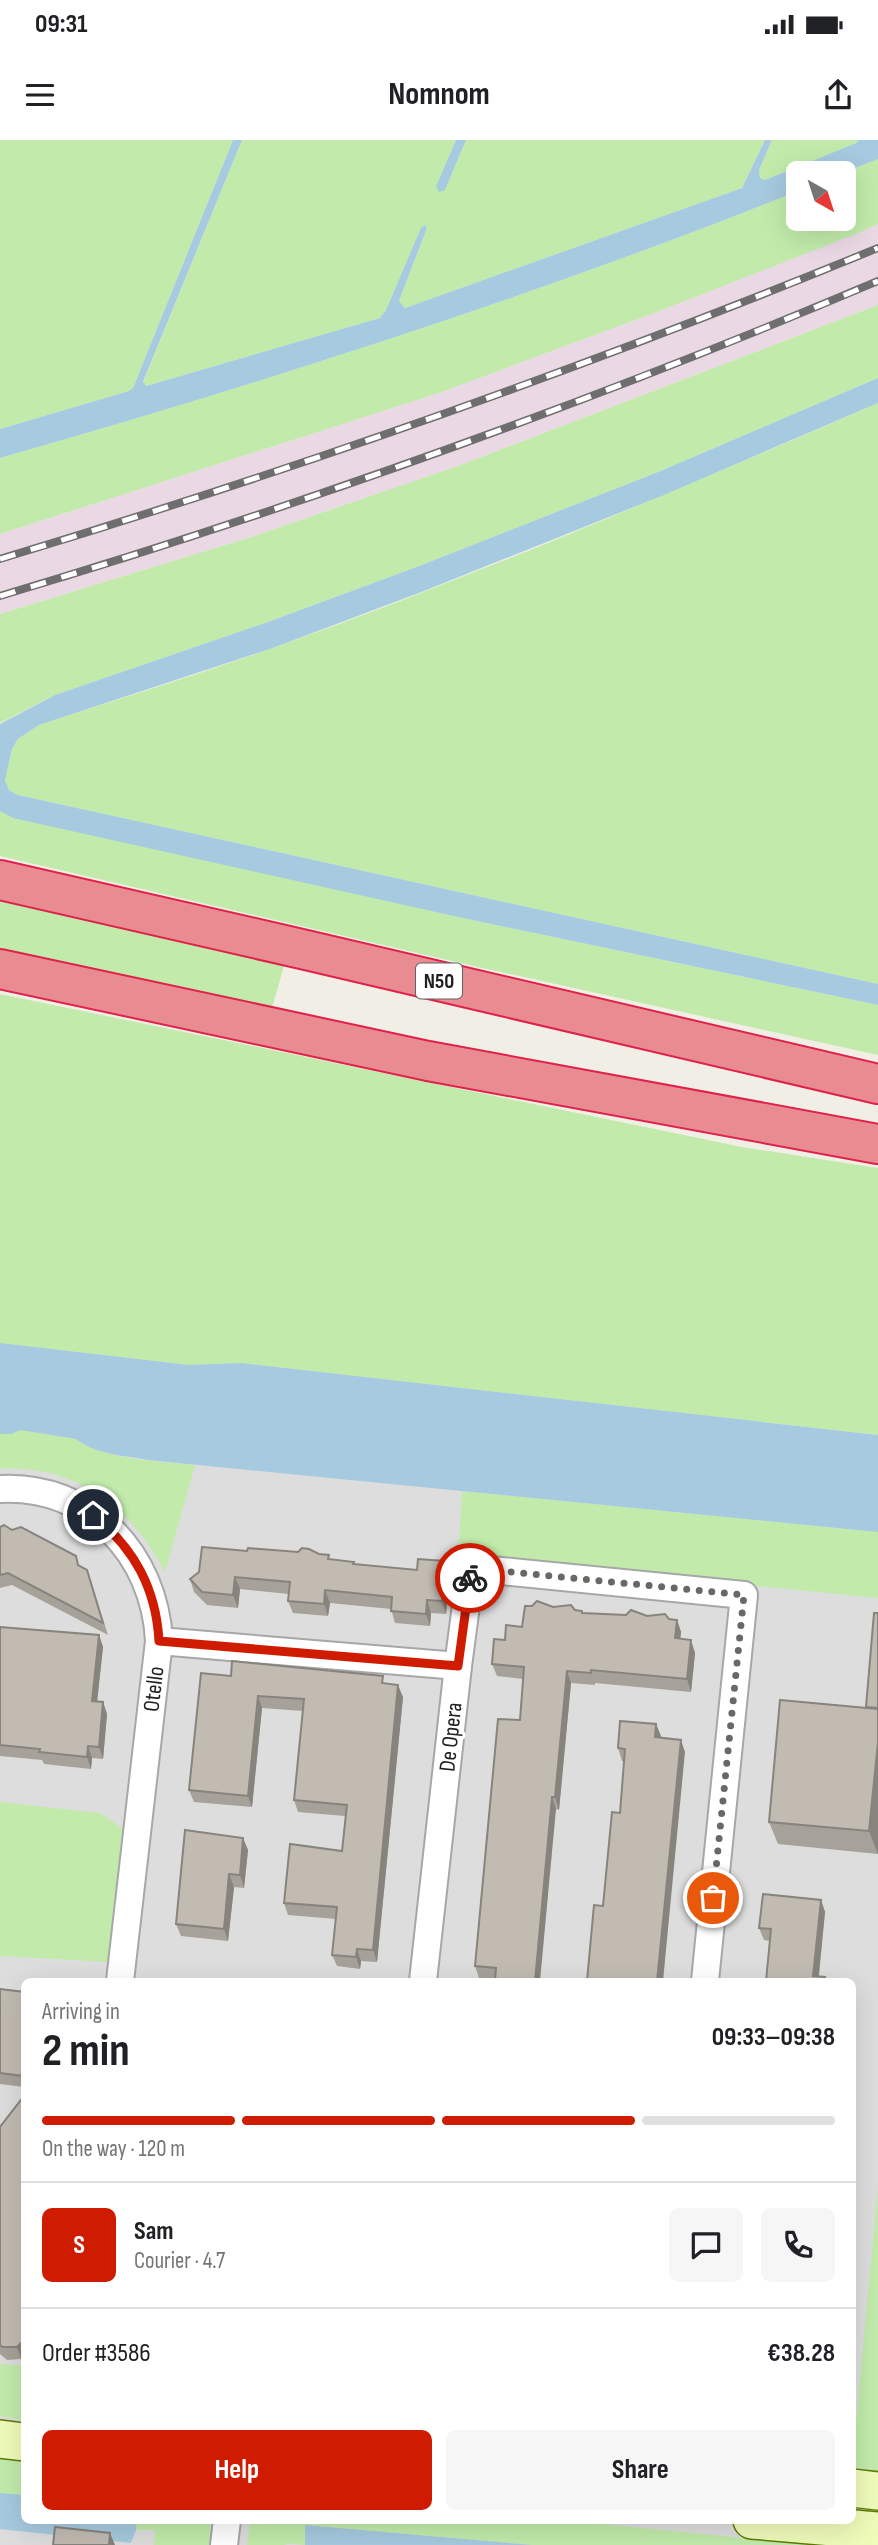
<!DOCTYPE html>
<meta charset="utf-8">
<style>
:root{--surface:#fff;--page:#f6f6f6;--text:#202124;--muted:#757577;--line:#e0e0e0;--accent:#cf1b00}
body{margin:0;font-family:"Sofia Sans Condensed",sans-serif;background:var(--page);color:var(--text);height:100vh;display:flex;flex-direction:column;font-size:26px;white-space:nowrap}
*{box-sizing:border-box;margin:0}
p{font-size:23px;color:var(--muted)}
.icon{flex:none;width:38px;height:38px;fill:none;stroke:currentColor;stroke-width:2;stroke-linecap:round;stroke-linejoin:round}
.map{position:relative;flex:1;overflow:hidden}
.side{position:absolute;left:21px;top:1838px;width:835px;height:546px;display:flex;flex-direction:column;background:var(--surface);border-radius:10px;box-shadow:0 7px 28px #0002}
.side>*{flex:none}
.needle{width:46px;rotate:141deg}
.buttons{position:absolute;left:786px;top:21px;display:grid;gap:14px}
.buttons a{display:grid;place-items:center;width:70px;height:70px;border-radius:10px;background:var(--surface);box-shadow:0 7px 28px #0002;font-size:35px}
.pin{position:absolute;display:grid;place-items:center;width:60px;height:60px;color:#fff;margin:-30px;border:4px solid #fff;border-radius:50%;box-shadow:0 2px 7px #0007}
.courier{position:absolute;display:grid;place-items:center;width:70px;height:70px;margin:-35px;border:5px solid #cf1b00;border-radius:50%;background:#fff;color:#222;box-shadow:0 2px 9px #0007}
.headline em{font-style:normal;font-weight:700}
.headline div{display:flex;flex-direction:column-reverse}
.headline{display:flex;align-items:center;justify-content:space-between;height:119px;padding:0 21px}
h1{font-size:46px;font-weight:700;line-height:52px}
.bar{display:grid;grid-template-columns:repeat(4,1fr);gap:10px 7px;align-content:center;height:84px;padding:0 21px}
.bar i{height:9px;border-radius:5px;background:var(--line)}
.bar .current{background:var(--accent)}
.bar p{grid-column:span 4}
.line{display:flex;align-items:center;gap:18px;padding:0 21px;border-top:2px solid var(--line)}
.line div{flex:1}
.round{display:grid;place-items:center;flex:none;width:74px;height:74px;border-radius:10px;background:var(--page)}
.action{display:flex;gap:14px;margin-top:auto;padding:14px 21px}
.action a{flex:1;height:80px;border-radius:10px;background:var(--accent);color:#fff;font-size:28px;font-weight:700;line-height:80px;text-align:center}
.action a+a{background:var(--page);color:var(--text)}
.status{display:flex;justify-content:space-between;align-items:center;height:49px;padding:0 35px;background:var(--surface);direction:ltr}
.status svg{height:19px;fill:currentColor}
header{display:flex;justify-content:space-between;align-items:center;height:91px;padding:0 21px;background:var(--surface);font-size:32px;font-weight:700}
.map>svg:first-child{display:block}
.residential{fill:#dedddd;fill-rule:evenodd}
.industrial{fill:#ead8e4}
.grass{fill:#c2ebab}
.water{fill:#a6cadf}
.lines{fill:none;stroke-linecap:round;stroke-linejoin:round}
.street-casing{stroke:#a7a7a7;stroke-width:30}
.secondary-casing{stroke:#5e7b02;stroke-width:40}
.highway-casing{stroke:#df224b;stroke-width:42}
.street{stroke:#fff;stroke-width:26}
.secondary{stroke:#effbb9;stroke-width:37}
.highway{stroke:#e98c92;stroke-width:38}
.rail-casing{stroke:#6e6e6e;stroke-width:8}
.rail{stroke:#fff;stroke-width:5;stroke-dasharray:16;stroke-linecap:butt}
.wall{fill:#a6a199}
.shaded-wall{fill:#87837d}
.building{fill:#c1bbb2;stroke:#87837d;stroke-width:2}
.done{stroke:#696865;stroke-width:7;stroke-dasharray:0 12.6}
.route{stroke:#cf1b00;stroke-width:9}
.labels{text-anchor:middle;stroke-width:6;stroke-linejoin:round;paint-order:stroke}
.shield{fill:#fff;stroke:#636363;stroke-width:2}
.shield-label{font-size:21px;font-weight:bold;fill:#202020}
.street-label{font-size:23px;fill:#202020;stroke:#fff}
</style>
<div class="status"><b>09:31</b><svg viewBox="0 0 49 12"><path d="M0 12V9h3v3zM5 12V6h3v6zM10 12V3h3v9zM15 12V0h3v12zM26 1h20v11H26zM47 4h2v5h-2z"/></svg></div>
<header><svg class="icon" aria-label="menu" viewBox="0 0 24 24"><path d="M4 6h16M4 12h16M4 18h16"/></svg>Nomnom<svg class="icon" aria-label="share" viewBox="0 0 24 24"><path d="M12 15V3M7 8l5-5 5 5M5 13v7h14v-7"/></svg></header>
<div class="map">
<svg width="878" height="2405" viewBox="0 0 878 2405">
<rect width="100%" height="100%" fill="#f1eee6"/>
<path class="residential" d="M 0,1146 L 878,1303 L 878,2405 L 0,2405 ZM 24,1841 L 852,1841 L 852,2380 L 24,2380 Z"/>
<path class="industrial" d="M 878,84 L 878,165 L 458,326 L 248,398 L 0,474 L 0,394 L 439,253 L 649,175 Z"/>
<g class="grass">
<path d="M 0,0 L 233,0 L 133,248 L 129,251 L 0,289 Z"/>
<path d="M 242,0 L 456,0 L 436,46 L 445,50 L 466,0 L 765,0 L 742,48 L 405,168 L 399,161 L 427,88 L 425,85 L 421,89 L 386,170 L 380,178 L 146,246 L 143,243 Z"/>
<path d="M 772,0 L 859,0 L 856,3 L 765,40 L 760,38 L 759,30 Z"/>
<path d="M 878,19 L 878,84 L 856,94 L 649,175 L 439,253 L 0,394 L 0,318 C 270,241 538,155 798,51 L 798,79 L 844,79 L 842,33 Z"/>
<path d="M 878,165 L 878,238 L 658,332 L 419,426 L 268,482 L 55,555 L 0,583 L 0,474 L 248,398 L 458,326 Z"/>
<path d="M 878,263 L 878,844 L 18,655 L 9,650 L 5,640 L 12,609 L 18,599 L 39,585 C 116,560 194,536 270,509 C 476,436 678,350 878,263 Z"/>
<path d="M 0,671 L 458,777 L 878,865 L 878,915 L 469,825 L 0,716 Z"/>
<path d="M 0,752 L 287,815 L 270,875 L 0,813 Z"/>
<path d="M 0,854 L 742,1007 L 878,1028 L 878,1295 L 241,1223 L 189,1225 L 0,1203 Z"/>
<path d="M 20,1290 L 76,1299 C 104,1320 161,1321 195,1325 L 165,1432 C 132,1368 75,1324 0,1329 L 0,1294 L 11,1294 Z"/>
<path d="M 462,1351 L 878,1392 L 878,1458 L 465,1417 L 458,1418 Z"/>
<path d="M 0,1662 L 100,1673 L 122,1688 L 110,1822 L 0,1816 Z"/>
<path d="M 878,2046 L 878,2336 L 852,2332 L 852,2283 L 856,2283 Z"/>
<path d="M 0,2224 L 24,2226 L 24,2280 L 0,2276 Z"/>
<path d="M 0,2316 L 24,2319 L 24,2355 L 0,2353 Z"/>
<path d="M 137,2380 L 211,2380 L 209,2405 L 154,2405 L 155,2390 L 136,2390 Z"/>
<path d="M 250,2380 L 563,2380 L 814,2405 L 532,2405 L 306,2385 L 305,2405 L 286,2403 L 286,2405 L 247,2405 Z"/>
</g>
<g class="water">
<path d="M 233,0 L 242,0 L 143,242 L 146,246 L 380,178 L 386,170 L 421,88 L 425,85 L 427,88 L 399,161 L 405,168 L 742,48 L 765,0 L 772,0 L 759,30 L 760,38 L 765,40 L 856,3 L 859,0 L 878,0 L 878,19 L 842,33 L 798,33 L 798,51 C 538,155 270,241 0,318 L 0,289 L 129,251 L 133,248 Z"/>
<path d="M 456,0 L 466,0 L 445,50 L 439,52 L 436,46 Z"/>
<path d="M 878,238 L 878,263 L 664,355 L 424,451 L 270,509 L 39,585 L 18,599 L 12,609 L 5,640 L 9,650 L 18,655 L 878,844 L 878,865 L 458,777 L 13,678 L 0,671 L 0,584 L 55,555 L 268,482 L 419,426 L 658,332 Z"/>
<path d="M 0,1203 L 189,1225 L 241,1223 L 878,1295 L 878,1392 L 148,1320 C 124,1315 96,1315 76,1299 L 20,1290 L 11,1294 L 0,1294 Z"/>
<path d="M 0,2353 L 24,2355 L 24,2380 L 137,2380 L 136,2390 L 131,2403 L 0,2389 Z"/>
<path d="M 305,2385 L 532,2405 L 305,2405 Z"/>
</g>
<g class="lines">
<defs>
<g id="street">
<path d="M 0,1349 C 90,1344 155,1415 159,1501 L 120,1841"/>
<path d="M 159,1501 L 458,1526 L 423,1841"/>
<path d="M 458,1526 L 471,1428 L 744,1455 L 705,1841"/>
<path d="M 224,2405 L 227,2380"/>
</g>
<g id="secondary">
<path d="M 0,2299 L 24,2302"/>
<path d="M 852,2348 L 878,2351"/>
<path d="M 752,2380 L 878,2391"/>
</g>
<g id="highway">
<path d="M 0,740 L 306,810 L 878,944"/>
<path d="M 0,829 L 428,921 L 878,1004"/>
</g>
</defs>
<use href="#street" class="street-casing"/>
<use href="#secondary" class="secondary-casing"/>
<use href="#highway" class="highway-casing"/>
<use href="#street" class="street"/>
<use href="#secondary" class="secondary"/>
<use href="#highway" class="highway"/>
<defs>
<g id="rail">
<path d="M 0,419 C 298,329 590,226 878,108"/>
<path d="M 0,456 C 298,367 592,262 878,141"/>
</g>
</defs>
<use href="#rail" class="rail-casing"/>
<use href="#rail" class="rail"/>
</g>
<g class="wall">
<path d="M 0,1387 L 87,1430 L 108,1495 L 12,1445 L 0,1448 Z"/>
<path d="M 330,1419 L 354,1424 L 417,1430 L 445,1421 L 450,1434 L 446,1474 L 431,1473 L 430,1486 L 395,1483 L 391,1469 L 330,1463 L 328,1476 L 293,1473 L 288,1461 L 289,1454 L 240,1449 L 238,1468 L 207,1465 L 194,1452 L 190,1439 Z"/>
<path d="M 532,1466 L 553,1467 L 582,1471 L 583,1473 L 647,1476 L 677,1480 L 681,1492 L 680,1499 L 695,1513 L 691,1552 L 595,1543 L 595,1545 L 571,1543 L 559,1670 L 556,1669 L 495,1840 L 479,1838 L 475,1826 L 520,1580 L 523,1539 L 497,1536 L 492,1524 L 505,1500 L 522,1487 Z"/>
<path d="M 878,1473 L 878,1714 L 778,1704 L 769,1682 L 866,1568 Z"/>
<path d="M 0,1487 L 99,1495 L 103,1507 L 97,1561 L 103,1562 L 107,1574 L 103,1619 L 92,1618 L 91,1629 L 44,1624 L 42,1620 L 0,1616 Z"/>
<path d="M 231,1536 L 386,1544 L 403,1557 L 377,1822 L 361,1821 L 360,1829 L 337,1826 L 332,1815 L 336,1779 L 288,1775 L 284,1763 L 342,1711 L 345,1676 L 298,1672 L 294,1660 L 303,1571 L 262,1568 L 252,1667 L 194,1662 L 189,1650 Z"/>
<path d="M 656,1584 L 661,1598 L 685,1612 L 603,1766 L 620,1673 L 624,1621 L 622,1621 L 618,1608 Z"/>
<path d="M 248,1710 L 244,1748 L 234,1747 L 228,1801 L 181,1796 L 176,1784 Z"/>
<path d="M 821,1760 L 825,1772 L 819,1836 L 825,1837 L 826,1841 L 766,1841 L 770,1801 L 764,1800 L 759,1788 Z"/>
<path d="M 0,1849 L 24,1852 L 24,1947 L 0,1944 Z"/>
<path d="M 24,1956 L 24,2217 L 21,2219 L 7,2220 L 0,2214 L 0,1987 Z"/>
</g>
<g class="shaded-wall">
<path d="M 445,1421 L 450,1434 L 446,1474 L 442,1461 Z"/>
<path d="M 235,1437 L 240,1449 L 238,1468 L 233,1455 Z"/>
<path d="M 325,1450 L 330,1463 L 328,1476 L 324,1464 Z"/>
<path d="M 427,1460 L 431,1473 L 430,1486 L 426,1474 Z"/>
<path d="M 677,1480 L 681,1492 L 679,1511 L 675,1498 Z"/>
<path d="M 99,1495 L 103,1507 L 96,1572 L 92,1561 Z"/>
<path d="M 691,1500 L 695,1513 L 691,1552 L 687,1539 Z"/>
<path d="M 567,1531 L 571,1543 L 559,1670 L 555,1657 Z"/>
<path d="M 398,1545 L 403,1557 L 377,1822 L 373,1810 Z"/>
<path d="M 258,1556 L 262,1568 L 252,1667 L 248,1656 Z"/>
<path d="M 103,1562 L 107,1574 L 103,1619 L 99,1607 Z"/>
<path d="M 656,1584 L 661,1596 L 660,1610 L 655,1597 Z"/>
<path d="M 681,1600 L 685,1612 L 663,1841 L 657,1841 Z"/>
<path d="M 878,1602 L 878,1714 L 869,1691 Z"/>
<path d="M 88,1606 L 92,1618 L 91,1629 L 87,1617 Z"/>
<path d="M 552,1657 L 556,1669 L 540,1841 L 535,1841 Z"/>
<path d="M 243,1698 L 248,1710 L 244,1748 L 240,1735 Z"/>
<path d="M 229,1734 L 234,1747 L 228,1801 L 224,1789 Z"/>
<path d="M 821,1760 L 825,1772 L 818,1841 L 813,1836 Z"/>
<path d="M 357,1809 L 361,1821 L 360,1829 L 356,1817 Z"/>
<path d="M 24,2200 L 24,2217 L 21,2219 L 17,2207 Z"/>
<path d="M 110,2393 L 115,2405 L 109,2405 Z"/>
</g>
<g class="building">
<path d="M 4,1385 L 12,1390 L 21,1387 L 76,1416 L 78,1425 L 87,1430 L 103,1483 L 8,1433 L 0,1435 L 0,1387 Z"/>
<path d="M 202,1407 L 247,1411 L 248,1408 L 298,1412 L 302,1408 L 309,1409 L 319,1414 L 329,1415 L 328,1419 L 354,1422 L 353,1424 L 417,1430 L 418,1419 L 445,1421 L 442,1461 L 427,1460 L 426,1474 L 391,1471 L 392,1457 L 325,1450 L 324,1464 L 288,1461 L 290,1442 L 235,1437 L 233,1455 L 202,1452 L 190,1439 L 199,1432 Z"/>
<path d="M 537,1461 L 553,1467 L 571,1465 L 575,1470 L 582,1471 L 582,1473 L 626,1475 L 631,1470 L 647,1476 L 665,1474 L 669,1479 L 677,1480 L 675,1498 L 691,1500 L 687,1539 L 591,1530 L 591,1533 L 567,1531 L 555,1657 L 552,1657 L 535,1841 L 495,1841 L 496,1828 L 475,1826 L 498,1579 L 520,1580 L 524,1527 L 492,1524 L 494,1499 L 505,1500 L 506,1485 L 522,1487 L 525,1466 L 532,1466 Z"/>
<path d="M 874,1473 L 878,1473 L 878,1568 L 866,1567 Z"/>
<path d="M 0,1487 L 99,1495 L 92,1561 L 103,1562 L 99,1607 L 88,1606 L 87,1617 L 39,1612 L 40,1609 L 0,1605 Z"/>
<path d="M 232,1521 L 383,1536 L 382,1543 L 398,1545 L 373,1810 L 357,1809 L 356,1817 L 332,1815 L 337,1767 L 284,1763 L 290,1704 L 342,1711 L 347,1665 L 294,1660 L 304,1559 L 258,1556 L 248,1656 L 189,1650 L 201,1533 L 231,1536 Z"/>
<path d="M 780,1560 L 878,1569 L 878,1602 L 869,1691 L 769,1682 Z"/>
<path d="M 620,1581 L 656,1584 L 655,1597 L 681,1600 L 657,1841 L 587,1841 L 594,1765 L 603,1766 L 612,1672 L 620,1673 L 625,1609 L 618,1608 Z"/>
<path d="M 185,1690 L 243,1698 L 240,1735 L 229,1734 L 224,1789 L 176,1784 Z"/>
<path d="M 763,1754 L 821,1760 L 813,1836 L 825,1837 L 824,1841 L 766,1841 L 771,1789 L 759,1788 Z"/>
<path d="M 0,1849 L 24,1852 L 24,1936 L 0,1933 Z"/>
<path d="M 24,1956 L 24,2200 L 17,2207 L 3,2207 L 0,2205 L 0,1987 Z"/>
<path d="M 55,2387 L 110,2393 L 109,2405 L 53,2405 Z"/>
</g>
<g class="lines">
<path class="done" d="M 470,1438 L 471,1428 L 744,1455 L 713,1758"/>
<path class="route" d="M 93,1375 C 134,1408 156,1448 159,1501 L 458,1526 L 470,1438"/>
</g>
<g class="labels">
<rect class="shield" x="416" y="823.5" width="46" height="35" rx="5"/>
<g class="shield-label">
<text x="439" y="848">N50</text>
</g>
<g class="street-label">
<text transform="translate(153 1549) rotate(-83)" y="8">Otello</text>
<text transform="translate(450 1597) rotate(-84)" y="8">De Opera</text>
</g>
</g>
</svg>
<div class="buttons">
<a><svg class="needle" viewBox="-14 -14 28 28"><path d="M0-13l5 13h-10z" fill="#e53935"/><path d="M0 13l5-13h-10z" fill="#757577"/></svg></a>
</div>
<div class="pin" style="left:713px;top:1758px;background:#ea580c"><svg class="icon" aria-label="bag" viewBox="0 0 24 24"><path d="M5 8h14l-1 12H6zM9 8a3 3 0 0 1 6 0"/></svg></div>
<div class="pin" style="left:93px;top:1375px;background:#1f2937"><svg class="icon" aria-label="home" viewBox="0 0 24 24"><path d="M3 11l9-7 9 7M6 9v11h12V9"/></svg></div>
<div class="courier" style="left:470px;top:1438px"><svg class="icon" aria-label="bike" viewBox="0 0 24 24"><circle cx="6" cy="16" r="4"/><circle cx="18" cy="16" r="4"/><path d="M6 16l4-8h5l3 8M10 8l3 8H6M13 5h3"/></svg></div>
<section class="side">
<div class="headline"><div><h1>2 min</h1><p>Arriving in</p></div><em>09:33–09:38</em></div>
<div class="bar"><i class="current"></i><i class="current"></i><i class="current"></i><i></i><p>On the way · 120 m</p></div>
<div class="line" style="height:126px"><b class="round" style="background:var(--accent);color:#fff">S</b><div><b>Sam</b><p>Courier · 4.7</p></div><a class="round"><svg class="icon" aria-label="chat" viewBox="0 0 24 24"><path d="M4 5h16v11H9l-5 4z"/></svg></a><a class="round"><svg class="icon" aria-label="phone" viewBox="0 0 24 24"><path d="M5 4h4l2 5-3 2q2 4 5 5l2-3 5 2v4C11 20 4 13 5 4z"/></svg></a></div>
<div class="line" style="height:91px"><div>Order #3586</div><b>€38.28</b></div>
<div class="action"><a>Help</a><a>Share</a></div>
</section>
</div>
